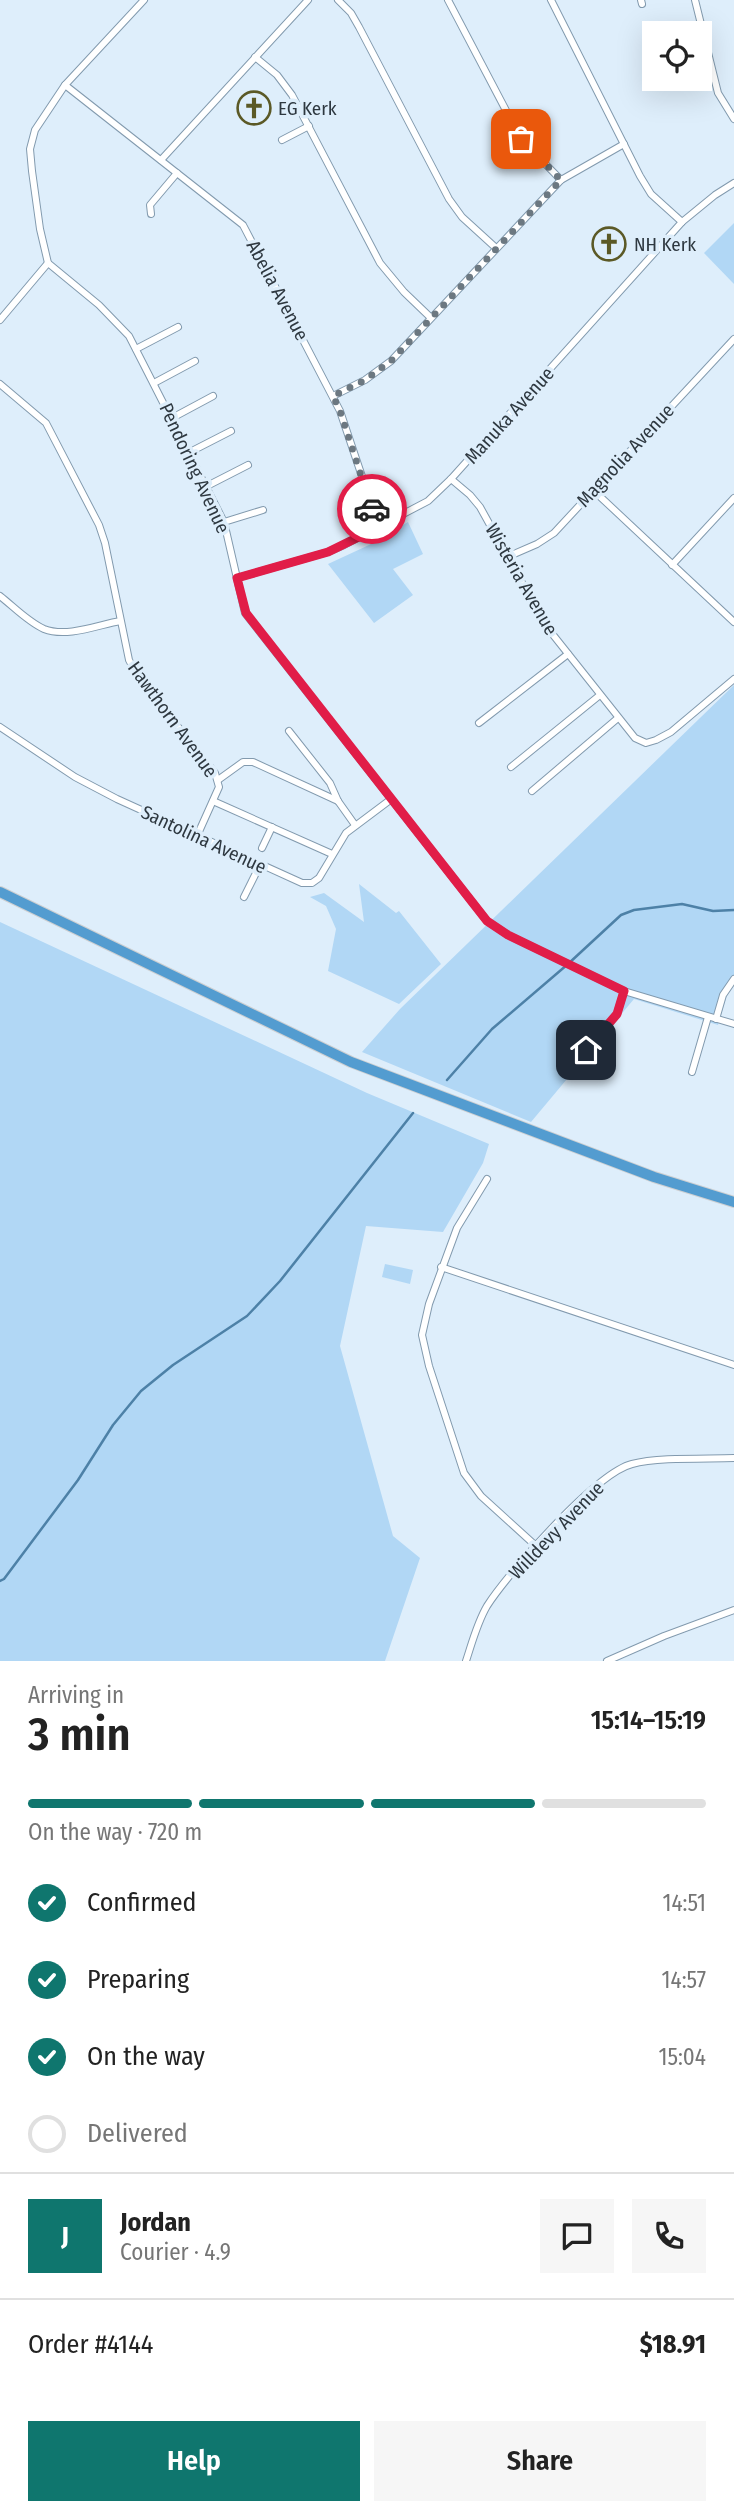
<!DOCTYPE html>
<meta charset="utf-8">
<style>
:root{--surface:#fff;--page:#f6f6f6;--text:#222;--muted:#767676;--line:#e0e0e0;--accent:#0f766e}
body{margin:0;font-family:"Fira Sans Condensed",sans-serif;background:var(--page);color:var(--text);height:100vh;display:flex;flex-direction:column;font-size:26px;white-space:nowrap}
*{box-sizing:border-box;margin:0}
p{font-size:23px;color:var(--muted)}
.icon{flex:none;width:38px;height:38px;fill:none;stroke:currentColor;stroke-width:2;stroke-linecap:round;stroke-linejoin:round}
.map{position:relative;height:1661px;overflow:hidden}
.details{display:flex;flex-direction:column;background:var(--surface);flex:1}
.details>*{flex:none}
.buttons{position:absolute;left:642px;top:21px;display:grid;gap:14px}
.buttons a{display:grid;place-items:center;width:70px;height:70px;border-radius:0px;background:var(--surface);box-shadow:0 7px 28px #0002;font-size:35px}
.pin{position:absolute;display:grid;place-items:center;width:60px;height:60px;color:#fff;margin:-30px;border-radius:14px;box-shadow:0 4px 10px #0006}
.courier{position:absolute;display:grid;place-items:center;width:70px;height:70px;margin:-35px;border:5px solid #e11d48;border-radius:50%;background:#fff;color:#222;box-shadow:0 2px 9px #0007}
.overview em{font-style:normal;font-weight:600}
.overview div{display:flex;flex-direction:column-reverse}
.overview{display:flex;align-items:center;justify-content:space-between;height:119px;padding:0 28px}
h1{font-size:46px;font-weight:600;line-height:52px}
.bar{display:grid;grid-template-columns:repeat(4,1fr);gap:10px 7px;align-content:center;height:84px;padding:0 28px}
.bar i{height:9px;border-radius:5px;background:var(--line)}
.bar .current{background:var(--accent)}
.bar p{grid-column:span 4}
.line{display:flex;align-items:center;gap:18px;padding:0 28px;border-top:2px solid var(--line)}
.line div{flex:1}
.round{display:grid;place-items:center;flex:none;width:74px;height:74px;border-radius:0px;background:var(--page)}
ol{padding:0 28px;list-style:none}
li{display:flex;align-items:center;gap:21px;height:77px}
li p{margin-inline-start:auto}
li .icon{padding:7px;border-radius:50%;background:var(--accent);color:#fff;stroke-width:4}
li:last-child{color:var(--muted)}
li i{width:38px;height:38px;border:4px solid var(--line);border-radius:50%}
.cta{display:flex;gap:14px;margin-top:auto;padding:14px 28px}
.cta a{flex:1;height:80px;border-radius:0px;background:var(--accent);color:#fff;font-size:28px;font-weight:600;line-height:80px;text-align:center}
.cta a+a{background:var(--page);color:var(--text)}
.map>svg:first-child{display:block}
.green{fill:#b1d7f5}
.lines{fill:none;stroke-linecap:round;stroke-linejoin:round}
.stream{stroke:#4d81a7;stroke-width:2.5}
.street-casing{stroke:#829aae;stroke-width:8}
.highway-casing{stroke:#cdcfd1;stroke-width:12}
.street{stroke:#fff;stroke-width:6}
.highway{stroke:#539cd0;stroke-width:10}
.done{stroke:#6c7881;stroke-width:7;stroke-dasharray:0 12.6}
.route{stroke:#e11d48;stroke-width:9}
.labels{text-anchor:middle;stroke-width:7;stroke-linejoin:round;paint-order:stroke}
.poi-label{font-size:19px;fill:#2e3840;stroke:#deeefb;text-anchor:start}
.street-label{font-size:19px;fill:#2e3840;stroke:#deeefb}
</style>
<div class="map">
<svg width="734" height="1661" viewBox="0 0 734 1661">
<rect width="100%" height="100%" fill="#deeefb"/>
<g class="green">
<path d="M 734,223 L 734,284 L 704,253 Z"/>
<path d="M 408,522 L 423,554 L 393,569 L 413,595 L 374,623 L 328,564 L 369,545 Z"/>
<path d="M 734,685 L 734,982 L 730,985 L 718,1025 L 634,999 L 531,1122 L 362,1052 L 400,1009 Z"/>
<path d="M 359,884 L 396,913 L 399,911 L 441,964 L 399,1004 L 328,971 L 336,929 L 326,906 L 310,897 L 324,893 L 364,922 Z"/>
<path d="M 0,922 L 367,1093 L 489,1144 L 483,1163 L 443,1232 L 366,1226 L 340,1346 L 393,1536 L 420,1558 L 385,1661 L 0,1661 Z"/>
<path d="M 385,1264 L 413,1270 L 410,1284 L 382,1277 Z"/>
</g>
<g class="lines">
<g class="stream">
<path d="M 447,1080 L 492,1029 L 568,964 L 621,915 L 634,910 L 682,904 L 713,911 L 734,910"/>
<path d="M 0,1581 L 4,1579 L 78,1480 L 113,1425 L 141,1391 L 173,1365 L 247,1316 L 280,1281 L 413,1113"/>
</g>
<defs>
<g id="street">
<path d="M 144,0 L 65,85 L 35,130 L 30,149 L 32,171 L 40,229 L 48,263 L 99,305 L 129,336 L 224,522 L 245,613 L 487,921 L 508,935 L 624,991 L 734,1024"/>
<path d="M 338,0 L 351,13 L 359,27 L 449,199 L 462,217 L 496,248"/>
<path d="M 448,0 L 521,139 L 561,180"/>
<path d="M 551,0 L 640,176 L 651,194 L 682,222"/>
<path d="M 641,0 L 642,4"/>
<path d="M 695,0 L 718,93 L 734,119"/>
<path d="M 255,57 L 277,75 L 292,95 L 380,263 L 404,292 L 430,317"/>
<path d="M 65,85 L 243,225 L 340,411 L 379,527"/>
<path d="M 282,140 L 309,126"/>
<path d="M 161,160 L 308,0"/>
<path d="M 151,214 L 150,205 L 177,173"/>
<path d="M 0,320 L 48,263"/>
<path d="M 136,349 L 178,327"/>
<path d="M 154,383 L 195,361"/>
<path d="M 0,384 L 46,423 L 99,525 L 105,543 L 129,660 L 138,677 L 215,773 L 219,787 L 197,836"/>
<path d="M 333,396 L 365,380 L 391,361 L 561,180 L 624,144"/>
<path d="M 172,418 L 213,396"/>
<path d="M 190,452 L 231,431"/>
<path d="M 451,479 L 470,495 L 480,507 L 546,626 L 635,738 L 646,743 L 656,740 L 671,732 L 734,679"/>
<path d="M 207,486 L 248,465"/>
<path d="M 593,490 L 734,622"/>
<path d="M 224,522 L 263,510"/>
<path d="M 507,557 L 537,544 L 554,533 L 734,339"/>
<path d="M 672,565 L 734,498"/>
<path d="M 237,578 L 328,552 L 344,545 L 428,501 L 451,479 L 682,222 L 715,195 L 734,183"/>
<path d="M 0,596 C 14,607 28,622 44,629 C 67,638 98,625 120,621"/>
<path d="M 479,723 L 568,654"/>
<path d="M 0,727 L 75,777 L 117,799 L 302,883 L 312,883 L 319,878 L 346,833 L 390,800"/>
<path d="M 289,731 L 330,783 L 338,801 L 355,825"/>
<path d="M 511,767 L 600,695"/>
<path d="M 218,780 L 243,762 L 253,762 L 338,801"/>
<path d="M 532,791 L 618,718"/>
<path d="M 213,801 L 332,854"/>
<path d="M 262,848 L 272,827"/>
<path d="M 244,897 L 260,865"/>
<path d="M 716,1019 L 723,995 L 734,979"/>
<path d="M 571,1068 L 617,1014 L 624,991"/>
<path d="M 692,1072 L 708,1017"/>
<path d="M 487,1179 L 457,1228 L 429,1304 L 422,1335 L 429,1366 L 464,1473 L 481,1496 L 536,1546"/>
<path d="M 441,1267 L 734,1365"/>
<path d="M 466,1661 C 472,1643 477,1623 487,1606 C 508,1573 596,1473 632,1464 C 658,1457 706,1459 734,1458"/>
<path d="M 607,1661 L 664,1636 L 734,1610"/>
</g>
<path id="highway" d="M 0,892 L 351,1062 L 654,1177 L 734,1202"/>
</defs>
<use href="#street" class="street-casing"/>
<use href="#highway" class="highway-casing"/>
<use href="#street" class="street"/>
<use href="#highway" class="highway"/>
</g>
<g class="lines">
<path class="done" d="M 372,509 L 340,411 L 333,396 L 365,380 L 391,361 L 561,180 L 521,139"/>
<path class="route" d="M 372,509 L 379,527 L 328,552 L 237,578 L 246,613 L 487,921 L 508,935 L 624,991 L 617,1014 L 586,1050"/>
</g>
<defs>
<symbol id="church-ring" viewBox="-11 -11 22 22"><circle r="9.5" fill="#deeefb" stroke="#5b5926" stroke-width="1.5"/><path d="M-1.2-6h2.4v3.5h3.3v2.4h-3.3V6h-2.4V-.1h-3.3v-2.4h3.3Z" fill="#5b5926"/></symbol>
</defs>
<g fill-rule="evenodd">
<use href="#church-ring" x="235" y="89" width="38" height="38"/>
<use href="#church-ring" x="590" y="225" width="38" height="38"/>
</g>
<g class="labels">
<g class="poi-label">
<text x="278" y="115">EG Kerk</text>
<text x="634" y="251">NH Kerk</text>
</g>
<g class="street-label">
<text transform="translate(278 290) rotate(62)" y="7">Abelia Avenue</text>
<text transform="translate(509 415) rotate(-48)" y="7">Manuka Avenue</text>
<text transform="translate(625 455) rotate(-47)" y="7">Magnolia Avenue</text>
<text transform="translate(195 468) rotate(65)" y="7">Pendoring Avenue</text>
<text transform="translate(522 579) rotate(60)" y="7">Wisteria Avenue</text>
<text transform="translate(173 719) rotate(54)" y="7">Hawthorn Avenue</text>
<text transform="translate(204 839) rotate(25)" y="7">Santolina Avenue</text>
<text transform="translate(556 1530) rotate(-46)" y="7">Willdevy Avenue</text>
</g>
</g>
</svg>
<div class="buttons">
<a><svg class="icon" aria-label="locate" viewBox="0 0 24 24"><circle cx="12" cy="12" r="6"/><path d="M12 2v4M12 18v4M2 12h4M18 12h4"/></svg></a>
</div>
<div class="pin" style="left:521px;top:139px;background:#ea580c"><svg class="icon" aria-label="bag" viewBox="0 0 24 24"><path d="M5 8h14l-1 12H6zM9 8a3 3 0 0 1 6 0"/></svg></div>
<div class="pin" style="left:586px;top:1050px;background:#1f2937"><svg class="icon" aria-label="home" viewBox="0 0 24 24"><path d="M3 11l9-7 9 7M6 9v11h12V9"/></svg></div>
<div class="courier" style="left:372px;top:509px"><svg class="icon" aria-label="car" viewBox="0 0 24 24"><path d="M5 17H2v-5l4-1 3-4h7l3 4 3 1v5h-3M9 17h6M6 11h13"/><circle cx="7" cy="17" r="2"/><circle cx="17" cy="17" r="2"/></svg></div>
</div>
<section class="details">
<div class="overview"><div><h1>3 min</h1><p>Arriving in</p></div><em>15:14–15:19</em></div>
<div class="bar"><i class="current"></i><i class="current"></i><i class="current"></i><i></i><p>On the way · 720 m</p></div>
<ol>
<li><svg class="icon" aria-label="check" viewBox="0 0 24 24"><path d="M5 12l5 5 9-10"/></svg>Confirmed<p>14:51</p></li>
<li><svg class="icon" aria-label="check" viewBox="0 0 24 24"><path d="M5 12l5 5 9-10"/></svg>Preparing<p>14:57</p></li>
<li><svg class="icon" aria-label="check" viewBox="0 0 24 24"><path d="M5 12l5 5 9-10"/></svg>On the way<p>15:04</p></li>
<li><i></i>Delivered</li>
</ol>
<div class="line" style="height:126px"><b class="round" style="background:var(--accent);color:#fff">J</b><div><b>Jordan</b><p>Courier · 4.9</p></div><a class="round"><svg class="icon" aria-label="chat" viewBox="0 0 24 24"><path d="M4 5h16v11H9l-5 4z"/></svg></a><a class="round"><svg class="icon" aria-label="phone" viewBox="0 0 24 24"><path d="M5 4h4l2 5-3 2q2 4 5 5l2-3 5 2v4C11 20 4 13 5 4z"/></svg></a></div>
<div class="line" style="height:91px"><div>Order #4144</div><b>$18.91</b></div>
<div class="cta"><a>Help</a><a>Share</a></div>
</section>
